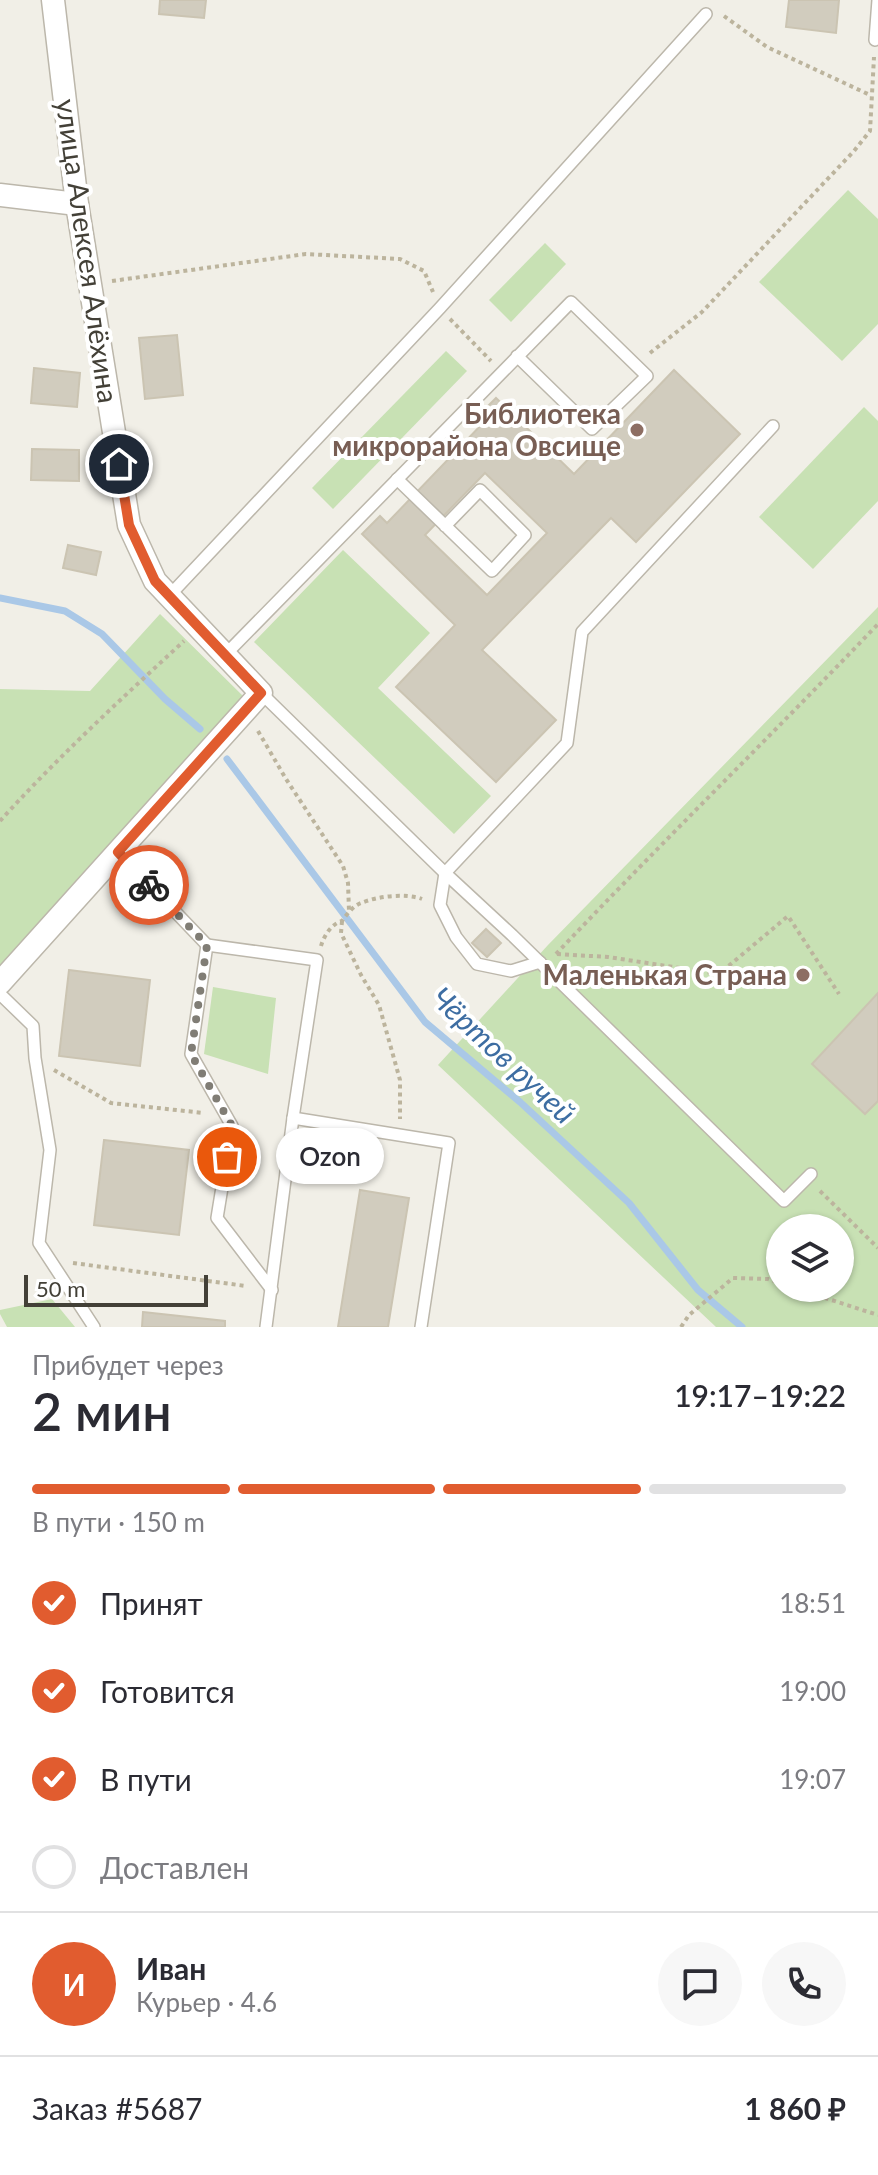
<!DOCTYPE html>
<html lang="ru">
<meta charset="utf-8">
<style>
:root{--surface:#fff;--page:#f7f7f7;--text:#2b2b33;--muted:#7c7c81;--line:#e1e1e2;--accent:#e15c2f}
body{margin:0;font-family:Lato,sans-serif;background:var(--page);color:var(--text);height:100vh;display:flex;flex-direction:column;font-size:30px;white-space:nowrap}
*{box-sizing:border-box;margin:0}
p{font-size:26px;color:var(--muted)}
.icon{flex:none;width:44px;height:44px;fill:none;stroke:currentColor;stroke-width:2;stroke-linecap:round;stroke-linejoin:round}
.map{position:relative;height:1327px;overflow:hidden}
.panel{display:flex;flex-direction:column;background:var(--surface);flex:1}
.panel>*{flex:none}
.fabs{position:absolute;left:766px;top:1214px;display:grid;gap:16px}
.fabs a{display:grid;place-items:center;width:88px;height:88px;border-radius:50%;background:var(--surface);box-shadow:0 2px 6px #0004;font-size:40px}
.scale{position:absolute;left:24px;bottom:20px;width:184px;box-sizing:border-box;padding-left:8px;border:4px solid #434037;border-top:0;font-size:22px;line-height:28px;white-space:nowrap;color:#434037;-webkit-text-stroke:6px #fff;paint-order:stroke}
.pin{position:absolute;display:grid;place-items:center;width:68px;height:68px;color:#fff;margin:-34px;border:4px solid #fff;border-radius:50%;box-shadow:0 2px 8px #0007}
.courier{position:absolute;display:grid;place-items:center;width:80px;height:80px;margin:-40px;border:6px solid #e15c2f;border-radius:50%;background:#fff;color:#222;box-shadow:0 2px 10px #0007}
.bubble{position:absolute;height:56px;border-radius:28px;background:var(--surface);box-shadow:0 2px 6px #0004;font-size:26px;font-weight:600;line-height:56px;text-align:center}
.head em{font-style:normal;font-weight:600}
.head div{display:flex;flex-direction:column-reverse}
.head{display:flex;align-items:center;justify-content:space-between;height:136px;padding:0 32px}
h1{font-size:52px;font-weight:600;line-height:60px}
.bar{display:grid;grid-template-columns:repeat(4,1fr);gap:12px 8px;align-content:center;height:96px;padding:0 32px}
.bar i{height:10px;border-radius:6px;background:var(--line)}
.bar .selected{background:var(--accent)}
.bar p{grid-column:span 4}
.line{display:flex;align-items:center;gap:20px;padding:0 32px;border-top:2px solid var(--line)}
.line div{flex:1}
.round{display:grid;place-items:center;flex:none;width:84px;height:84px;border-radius:42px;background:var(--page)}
ol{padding:0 32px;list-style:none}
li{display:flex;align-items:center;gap:24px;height:88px}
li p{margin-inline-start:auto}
li .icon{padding:8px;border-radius:50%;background:var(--accent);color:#fff;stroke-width:4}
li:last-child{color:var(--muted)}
li i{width:44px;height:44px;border:4px solid var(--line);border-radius:50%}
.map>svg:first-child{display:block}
.green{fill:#c8e1b4;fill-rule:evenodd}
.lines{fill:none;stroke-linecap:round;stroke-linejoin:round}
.stream{stroke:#aac8e7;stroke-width:7}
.building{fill:#d1ccbe;stroke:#cbc4b2;stroke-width:2;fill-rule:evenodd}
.lane-casing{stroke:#bcb7ab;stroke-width:14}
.street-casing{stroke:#bcb7ab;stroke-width:25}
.path{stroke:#bcb49d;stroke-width:4;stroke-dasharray:4 4;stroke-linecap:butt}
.lane{stroke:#fff;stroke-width:11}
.street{stroke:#fff;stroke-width:22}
.done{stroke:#807d75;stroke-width:8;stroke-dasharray:0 14.4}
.route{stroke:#e15c2f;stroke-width:10}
.education-dot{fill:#8d6e63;stroke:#fff;stroke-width:3}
.labels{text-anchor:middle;stroke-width:8;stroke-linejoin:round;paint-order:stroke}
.street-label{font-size:28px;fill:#434037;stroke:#fff}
.education-label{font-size:28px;font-weight:bold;fill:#785e54;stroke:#fff;text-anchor:end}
.water-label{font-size:30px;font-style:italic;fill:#3d6da2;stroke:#fff}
</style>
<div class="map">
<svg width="878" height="1327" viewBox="0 0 878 1327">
<rect width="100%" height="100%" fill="#f1efe7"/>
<g class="green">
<path d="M 848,190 L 878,219 L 878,324 L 842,361 L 759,282 Z"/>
<path d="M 545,243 L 566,264 L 511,322 L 489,300 Z"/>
<path d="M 446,351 L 467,371 L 333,509 L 312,488 Z"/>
<path d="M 864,407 L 878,421 L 878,501 L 813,569 L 759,517 Z"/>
<path d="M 343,550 L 430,633 L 378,688 L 491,796 L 454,834 L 254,642 Z"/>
<path d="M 878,607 L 878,1327 L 716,1327 L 438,1065 L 548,945 ZM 780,1228 L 840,1228 L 840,1288 L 780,1288 Z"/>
<path d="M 160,614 L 244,697 L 0,967 L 0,689 L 90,691 Z"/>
<path d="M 213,987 L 276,998 L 268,1074 L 204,1054 Z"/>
<path d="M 52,1299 L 75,1327 L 7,1327 L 0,1314 L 0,1310 Z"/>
</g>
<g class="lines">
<g class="stream">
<path d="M 0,598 L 65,611 L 102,634 L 165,699 L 200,729"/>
<path d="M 227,759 L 425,1022 L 520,1102 L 629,1203 L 698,1290 L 742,1327"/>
</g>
</g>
<g class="building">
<path d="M 160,0 L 206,0 L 204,18 L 159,14 Z"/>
<path d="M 789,0 L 839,0 L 836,33 L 786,27 Z"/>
<path d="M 177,335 L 183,395 L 145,399 L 139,338 Z"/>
<path d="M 34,368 L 80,373 L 77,407 L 31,403 Z"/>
<path d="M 674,370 L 740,434 L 636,542 L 611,518 L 482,650 L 556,720 L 496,782 L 396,687 L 455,625 L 362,534 L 380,516 L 387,523 L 485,421 L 479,415 L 496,398 L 574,474 ZM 485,473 L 547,533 L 487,595 L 425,535 Z"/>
<path d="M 32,449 L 79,450 L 79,481 L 31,480 Z"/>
<path d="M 68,545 L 101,552 L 96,575 L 63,568 Z"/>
<path d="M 486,929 L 501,943 L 487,957 L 472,943 Z"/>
<path d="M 69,970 L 150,980 L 140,1066 L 59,1056 Z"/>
<path d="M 878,993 L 878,1101 L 865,1114 L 812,1064 Z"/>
<path d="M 104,1140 L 189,1150 L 179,1235 L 94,1225 Z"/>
<path d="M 360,1190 L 409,1198 L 388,1327 L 338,1327 Z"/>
<path d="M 143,1312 L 225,1321 L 225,1327 L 142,1327 Z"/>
</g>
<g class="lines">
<defs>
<g id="lane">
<path d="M 875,40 L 878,0"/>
<path d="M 397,479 L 492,571 L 525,535 L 480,490 L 445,526"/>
<path d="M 169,596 L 440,308 L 706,14"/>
<path d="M 225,655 L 571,302 L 647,376 L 592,429 L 517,356"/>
<path d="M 261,693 L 445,873 L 567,743 L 582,632 L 773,426"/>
<path d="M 118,852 L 207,945"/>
<path d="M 445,873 L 512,935 L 784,1201 L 811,1174"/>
<path d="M 445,873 L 440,905 L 456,937 L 477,964 L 511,971 L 540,962"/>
<path d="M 0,994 L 33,1026 L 35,1058 L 50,1150 L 39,1243 L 94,1327"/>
<path d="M 272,1290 L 217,1218 L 232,1126 L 191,1054 L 207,945 L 317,960 L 293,1118"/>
<path d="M 266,1327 L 293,1118 L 449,1143 L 421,1327"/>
</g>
<g id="street">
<path d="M 0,195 L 77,204"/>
<path d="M 0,983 L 261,693 L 155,581 L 129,525 L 77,204 L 53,0"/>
</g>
</defs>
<use href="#lane" class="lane-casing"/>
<use href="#street" class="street-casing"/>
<g class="path">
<path d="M 724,16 L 767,47 L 870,95"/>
<path d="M 112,281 L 306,254 L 400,259 L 424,271 L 433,292"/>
<path d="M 450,319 L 491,361"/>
<path d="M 650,353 L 702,312 L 854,151 L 870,131 L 874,57"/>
<path d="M 258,731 L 286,779 L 343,866 L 348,883 L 349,911"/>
<path d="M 0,821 C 57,758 121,699 184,641"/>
<path d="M 342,921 L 341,933 L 361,975 L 379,1005 L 400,1080 L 400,1119"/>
<path d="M 321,946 C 324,936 331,924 342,921 C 347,914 353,906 361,903 C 378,896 406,893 422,899"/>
<path d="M 556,954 C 662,842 772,735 878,624"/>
<path d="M 557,954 L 608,957 L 719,974 L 788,916 L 839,994"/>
<path d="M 54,1070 L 111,1103 L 204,1113"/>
<path d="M 820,1191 L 878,1248"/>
<path d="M 73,1263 L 246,1286"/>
<path d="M 794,1288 L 878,1315"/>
<path d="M 681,1327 L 689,1315 L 733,1278 L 768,1279 L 780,1283"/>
</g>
<use href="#lane" class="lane"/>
<use href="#street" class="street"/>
</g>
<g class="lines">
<path class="done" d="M 149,885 L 207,945 L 191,1054 L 232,1126 L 227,1157"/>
<path class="route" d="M 119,464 L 129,525 L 155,581 L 261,693 L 118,852 L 149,885"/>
</g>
<g class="education-dot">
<circle cx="637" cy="430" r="8"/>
<circle cx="803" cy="975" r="8"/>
</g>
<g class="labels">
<g class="street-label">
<text transform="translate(87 251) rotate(82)" y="10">улица Алексея Алёхина</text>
</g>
<g class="education-label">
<text x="621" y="424">Библиотека<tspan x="621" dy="32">микрорайона Овсище</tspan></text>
<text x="787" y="985">Маленькая Страна</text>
</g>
<g class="water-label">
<text transform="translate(503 1056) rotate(43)" y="10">Чёртов ручей</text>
</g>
</g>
</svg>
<div class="fabs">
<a><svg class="icon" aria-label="layers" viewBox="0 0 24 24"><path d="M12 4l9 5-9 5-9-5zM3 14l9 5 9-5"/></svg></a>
</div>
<div class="scale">50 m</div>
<div class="pin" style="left:227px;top:1157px;background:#ea580c"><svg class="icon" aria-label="bag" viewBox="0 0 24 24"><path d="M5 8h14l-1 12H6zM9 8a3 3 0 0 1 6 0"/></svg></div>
<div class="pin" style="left:119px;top:464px;background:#1f2937"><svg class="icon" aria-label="home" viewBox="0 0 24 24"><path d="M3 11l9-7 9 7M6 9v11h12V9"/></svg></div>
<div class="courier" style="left:149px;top:885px"><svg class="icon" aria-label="bike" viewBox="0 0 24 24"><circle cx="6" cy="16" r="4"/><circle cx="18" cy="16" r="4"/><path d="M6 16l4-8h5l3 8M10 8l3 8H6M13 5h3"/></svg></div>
<div class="bubble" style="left:276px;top:1128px;width:108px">Ozon</div>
</div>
<section class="panel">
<div class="head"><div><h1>2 мин</h1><p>Прибудет через</p></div><em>19:17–19:22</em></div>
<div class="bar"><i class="selected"></i><i class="selected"></i><i class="selected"></i><i></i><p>В пути · 150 m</p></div>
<ol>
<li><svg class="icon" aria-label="check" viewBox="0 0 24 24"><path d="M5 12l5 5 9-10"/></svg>Принят<p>18:51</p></li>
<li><svg class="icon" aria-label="check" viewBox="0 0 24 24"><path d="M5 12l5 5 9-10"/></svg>Готовится<p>19:00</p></li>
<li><svg class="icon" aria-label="check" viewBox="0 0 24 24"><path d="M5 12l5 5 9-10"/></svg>В пути<p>19:07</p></li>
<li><i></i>Доставлен</li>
</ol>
<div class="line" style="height:144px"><b class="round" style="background:var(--accent);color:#fff">И</b><div><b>Иван</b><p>Курьер · 4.6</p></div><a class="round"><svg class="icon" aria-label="chat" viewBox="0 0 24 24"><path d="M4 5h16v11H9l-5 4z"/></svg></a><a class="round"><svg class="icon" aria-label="phone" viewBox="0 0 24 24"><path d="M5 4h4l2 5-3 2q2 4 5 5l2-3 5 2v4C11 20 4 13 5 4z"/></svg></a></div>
<div class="line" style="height:104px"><div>Заказ #5687</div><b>1 860 ₽</b></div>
</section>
